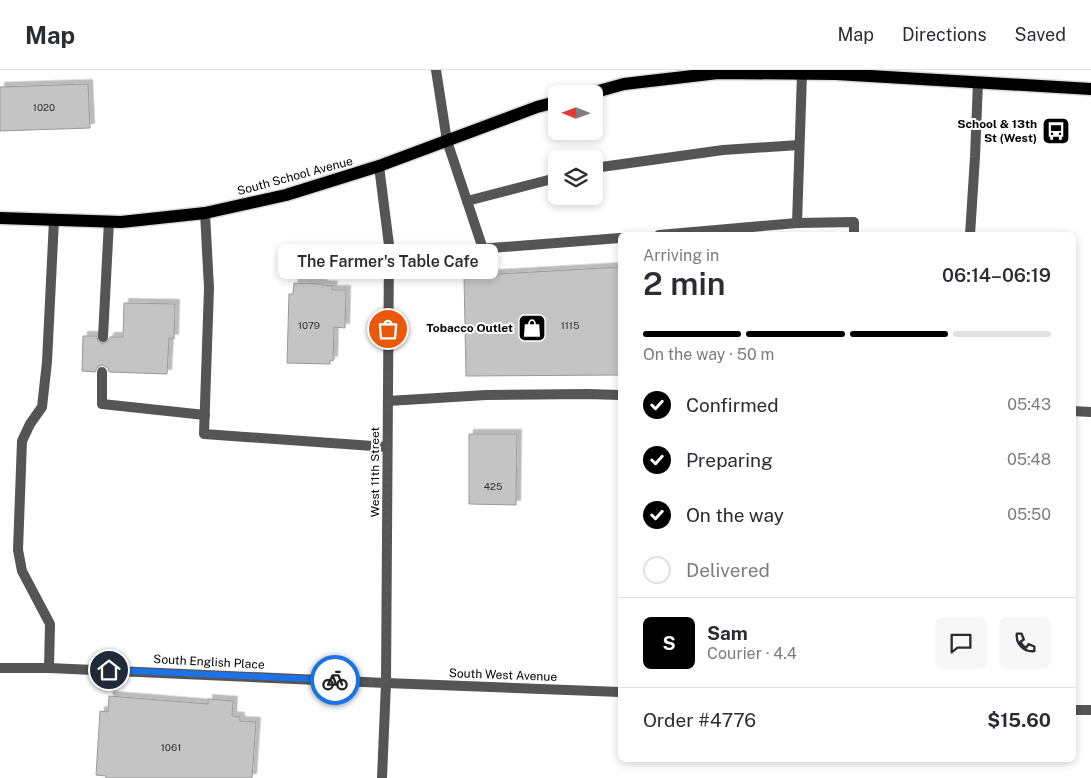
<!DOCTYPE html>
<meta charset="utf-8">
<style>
:root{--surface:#fff;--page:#f7f7f7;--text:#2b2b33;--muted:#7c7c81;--line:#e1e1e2;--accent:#000}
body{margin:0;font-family:"Public Sans",sans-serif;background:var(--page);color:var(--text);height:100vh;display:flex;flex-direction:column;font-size:19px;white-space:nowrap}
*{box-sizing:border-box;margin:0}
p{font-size:16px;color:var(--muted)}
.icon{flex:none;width:28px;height:28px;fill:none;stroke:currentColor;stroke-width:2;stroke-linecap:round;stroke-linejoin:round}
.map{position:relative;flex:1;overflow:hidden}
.panel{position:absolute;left:618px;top:162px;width:458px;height:530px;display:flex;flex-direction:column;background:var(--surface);border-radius:8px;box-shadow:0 2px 8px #0003}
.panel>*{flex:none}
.needle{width:32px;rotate:271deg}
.tools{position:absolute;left:548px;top:15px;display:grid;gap:10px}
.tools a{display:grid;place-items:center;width:55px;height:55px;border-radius:8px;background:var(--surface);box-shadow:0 2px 8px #0003;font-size:25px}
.pin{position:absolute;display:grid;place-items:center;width:42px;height:42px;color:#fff;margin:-21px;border:2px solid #fff;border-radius:50%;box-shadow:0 1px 5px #0007}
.courier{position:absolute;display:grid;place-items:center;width:50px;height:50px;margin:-25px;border:4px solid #1a73e8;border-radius:50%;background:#fff;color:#222;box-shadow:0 1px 6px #0007}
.bubble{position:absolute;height:35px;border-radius:8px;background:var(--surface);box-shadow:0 2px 8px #0003;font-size:16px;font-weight:600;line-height:35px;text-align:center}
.overview em{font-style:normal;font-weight:600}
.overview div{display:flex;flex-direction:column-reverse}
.overview{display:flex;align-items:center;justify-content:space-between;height:85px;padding:0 25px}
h1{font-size:32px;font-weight:600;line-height:38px}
.bar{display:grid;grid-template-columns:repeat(4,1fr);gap:8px 5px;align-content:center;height:60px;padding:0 25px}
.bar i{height:6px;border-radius:4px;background:var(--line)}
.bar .current{background:var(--accent)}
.bar p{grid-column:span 4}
.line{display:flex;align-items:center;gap:12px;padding:0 25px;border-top:1px solid var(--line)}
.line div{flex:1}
.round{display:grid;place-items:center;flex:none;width:52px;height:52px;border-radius:8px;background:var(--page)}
ol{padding:0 25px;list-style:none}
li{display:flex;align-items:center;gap:15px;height:55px}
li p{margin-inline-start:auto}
li .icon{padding:5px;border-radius:50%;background:var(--accent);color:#fff;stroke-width:4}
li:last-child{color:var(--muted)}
li i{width:28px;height:28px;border:2px solid var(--line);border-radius:50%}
header{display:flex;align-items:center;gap:30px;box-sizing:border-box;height:70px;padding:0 25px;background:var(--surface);border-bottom:1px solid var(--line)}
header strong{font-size:24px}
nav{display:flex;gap:28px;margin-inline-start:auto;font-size:18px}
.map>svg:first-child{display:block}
.building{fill:#c4c4c4;stroke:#999;filter:url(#shadow)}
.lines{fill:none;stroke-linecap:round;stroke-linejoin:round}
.primary-casing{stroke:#dbdbdb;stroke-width:15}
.lane{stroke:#555;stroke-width:10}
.street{stroke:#555;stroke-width:10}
.primary{stroke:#000;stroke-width:12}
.done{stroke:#595959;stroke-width:5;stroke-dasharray:0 9}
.route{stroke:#1a73e8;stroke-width:6}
.labels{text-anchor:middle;stroke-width:4;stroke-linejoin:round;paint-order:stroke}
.number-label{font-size:10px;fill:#313131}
.poi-label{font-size:12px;font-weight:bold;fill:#000;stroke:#fff;text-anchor:end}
.street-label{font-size:12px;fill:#000;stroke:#fff}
</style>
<header>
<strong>Map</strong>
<nav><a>Map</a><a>Directions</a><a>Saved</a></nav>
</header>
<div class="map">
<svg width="1091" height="708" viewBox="0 0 1091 708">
<defs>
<filter id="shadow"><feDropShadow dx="4.5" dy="-4.5" stdDeviation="0" flood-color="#0004"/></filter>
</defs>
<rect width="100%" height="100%" fill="#fff"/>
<g class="building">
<path d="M 88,14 L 90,58 L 0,61 L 0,17 Z"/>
<path d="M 620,197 L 620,305 L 466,306 L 464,206 Z"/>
<path d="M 294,213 L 322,214 L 322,215 L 333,216 L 332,220 L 346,220 L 345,258 L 334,257 L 333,291 L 330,290 L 330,294 L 287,293 L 289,224 L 293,224 Z"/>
<path d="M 124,233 L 175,234 L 174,269 L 169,268 L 167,304 L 109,302 L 108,298 L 102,295 L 98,296 L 95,302 L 82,301 L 83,266 L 96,266 L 99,272 L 103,274 L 108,271 L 110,267 L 123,267 Z"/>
<path d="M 469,364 L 517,364 L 516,435 L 469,434 Z"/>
<path d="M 109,626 L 208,634 L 208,629 L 233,631 L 232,646 L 240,647 L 240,651 L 256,652 L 252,708 L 106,708 L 106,706 L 96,705 L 100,641 L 108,642 Z"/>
</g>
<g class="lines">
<defs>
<g id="primary">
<path d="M 588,24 L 624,14 L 718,3 L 836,4 L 1091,19"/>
<path d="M 0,148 L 121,152 L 205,143 L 286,125 L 379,96 L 537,37 L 556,32"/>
</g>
</defs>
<use href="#primary" class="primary-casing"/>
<g class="lane">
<path d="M 436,0 L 447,71 L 483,179"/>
<path d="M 594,98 L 723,80 L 799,75"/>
<path d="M 467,131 L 556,108"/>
<path d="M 205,143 L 209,218 L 204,364 L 387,377"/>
<path d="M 797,153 L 802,4"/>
<path d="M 659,165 L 797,153 L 854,152 L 854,165"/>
<path d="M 970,165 L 975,87 L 978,12"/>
<path d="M 389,186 L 620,168"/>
<path d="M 103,267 L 109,151"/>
<path d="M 102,302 L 102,334 L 205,345"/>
<path d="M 388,331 L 486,325 L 588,324 L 620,325"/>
<path d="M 1072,341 L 1091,342"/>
<path d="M 0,598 L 49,598 L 386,613"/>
<path d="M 49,598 L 50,554 L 22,501 L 18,480 L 22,371 L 30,354 L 42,337 L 47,292 L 54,150"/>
</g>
<g class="street">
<path d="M 379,96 L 389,175 L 386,613 L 382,708"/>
<path d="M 386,613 L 620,622"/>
<path d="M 1072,640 L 1091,640"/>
</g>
<use href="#primary" class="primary"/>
</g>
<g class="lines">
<path class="done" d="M 335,610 L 386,613 L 388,259"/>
<path class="route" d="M 109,600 L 335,610"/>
</g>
<defs>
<symbol id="bus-square" viewBox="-11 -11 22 22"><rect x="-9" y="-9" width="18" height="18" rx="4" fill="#000" stroke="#fff"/><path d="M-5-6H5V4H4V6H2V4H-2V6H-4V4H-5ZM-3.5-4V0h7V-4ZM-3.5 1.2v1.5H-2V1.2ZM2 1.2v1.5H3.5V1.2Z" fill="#fff"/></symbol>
<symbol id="shop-square" viewBox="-11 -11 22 22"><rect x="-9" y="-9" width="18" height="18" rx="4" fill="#000" stroke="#fff"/><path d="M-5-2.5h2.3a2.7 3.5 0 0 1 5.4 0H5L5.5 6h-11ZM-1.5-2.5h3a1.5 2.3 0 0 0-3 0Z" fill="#fff"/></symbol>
</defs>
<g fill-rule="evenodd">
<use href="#bus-square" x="1040" y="45" width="32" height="32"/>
<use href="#shop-square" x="516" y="242" width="32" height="32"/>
</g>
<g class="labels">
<g class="number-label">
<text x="44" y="41">1020</text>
<text x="309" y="259">1079</text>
<text x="570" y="259">1115</text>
<text x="493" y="420">425</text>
<text x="171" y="681">1061</text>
</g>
<g class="poi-label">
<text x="1037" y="58">School &amp; 13th<tspan x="1037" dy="14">St (West)</tspan></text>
<text x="513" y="262">Tobacco Outlet</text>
</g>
<g class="street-label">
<text transform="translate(295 106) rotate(-15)" y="4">South School Avenue</text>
<text transform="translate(375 402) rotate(-90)" y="4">West 11th Street</text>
<text transform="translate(209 592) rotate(3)" y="4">South English Place</text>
<text transform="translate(503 605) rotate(2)" y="4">South West Avenue</text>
</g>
</g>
</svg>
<div class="tools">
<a><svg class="needle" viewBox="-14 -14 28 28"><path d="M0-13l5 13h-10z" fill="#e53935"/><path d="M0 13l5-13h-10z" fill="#7c7c81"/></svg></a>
<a><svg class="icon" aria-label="layers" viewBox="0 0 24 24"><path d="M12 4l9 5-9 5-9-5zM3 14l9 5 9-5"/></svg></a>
</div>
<div class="pin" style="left:388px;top:259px;background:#ea580c"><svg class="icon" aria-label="bag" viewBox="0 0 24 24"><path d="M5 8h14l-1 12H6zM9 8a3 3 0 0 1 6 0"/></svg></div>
<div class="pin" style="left:109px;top:600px;background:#1f2937"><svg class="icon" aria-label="home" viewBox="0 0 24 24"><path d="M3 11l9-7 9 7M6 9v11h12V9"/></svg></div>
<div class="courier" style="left:335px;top:610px"><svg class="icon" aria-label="bike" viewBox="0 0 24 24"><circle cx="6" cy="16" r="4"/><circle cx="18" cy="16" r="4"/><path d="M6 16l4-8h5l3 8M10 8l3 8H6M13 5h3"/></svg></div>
<div class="bubble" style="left:278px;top:174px;width:220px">The Farmer's Table Cafe</div>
<section class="panel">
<div class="overview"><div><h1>2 min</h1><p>Arriving in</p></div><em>06:14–06:19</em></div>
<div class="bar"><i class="current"></i><i class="current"></i><i class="current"></i><i></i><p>On the way · 50 m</p></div>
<ol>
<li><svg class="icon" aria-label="check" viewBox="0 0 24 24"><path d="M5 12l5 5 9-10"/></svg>Confirmed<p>05:43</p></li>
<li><svg class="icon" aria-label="check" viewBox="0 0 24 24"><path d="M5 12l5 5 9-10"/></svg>Preparing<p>05:48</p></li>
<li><svg class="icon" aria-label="check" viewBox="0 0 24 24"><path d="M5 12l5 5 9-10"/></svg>On the way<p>05:50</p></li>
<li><i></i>Delivered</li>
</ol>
<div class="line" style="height:90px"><b class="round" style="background:var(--accent);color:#fff">S</b><div><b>Sam</b><p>Courier · 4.4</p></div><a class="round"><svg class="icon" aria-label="chat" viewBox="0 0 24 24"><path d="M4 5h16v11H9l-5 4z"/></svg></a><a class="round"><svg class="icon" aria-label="phone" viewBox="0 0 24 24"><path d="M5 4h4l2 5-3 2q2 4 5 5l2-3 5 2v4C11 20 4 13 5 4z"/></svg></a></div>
<div class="line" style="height:65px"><div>Order #4776</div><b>$15.60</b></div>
</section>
</div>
